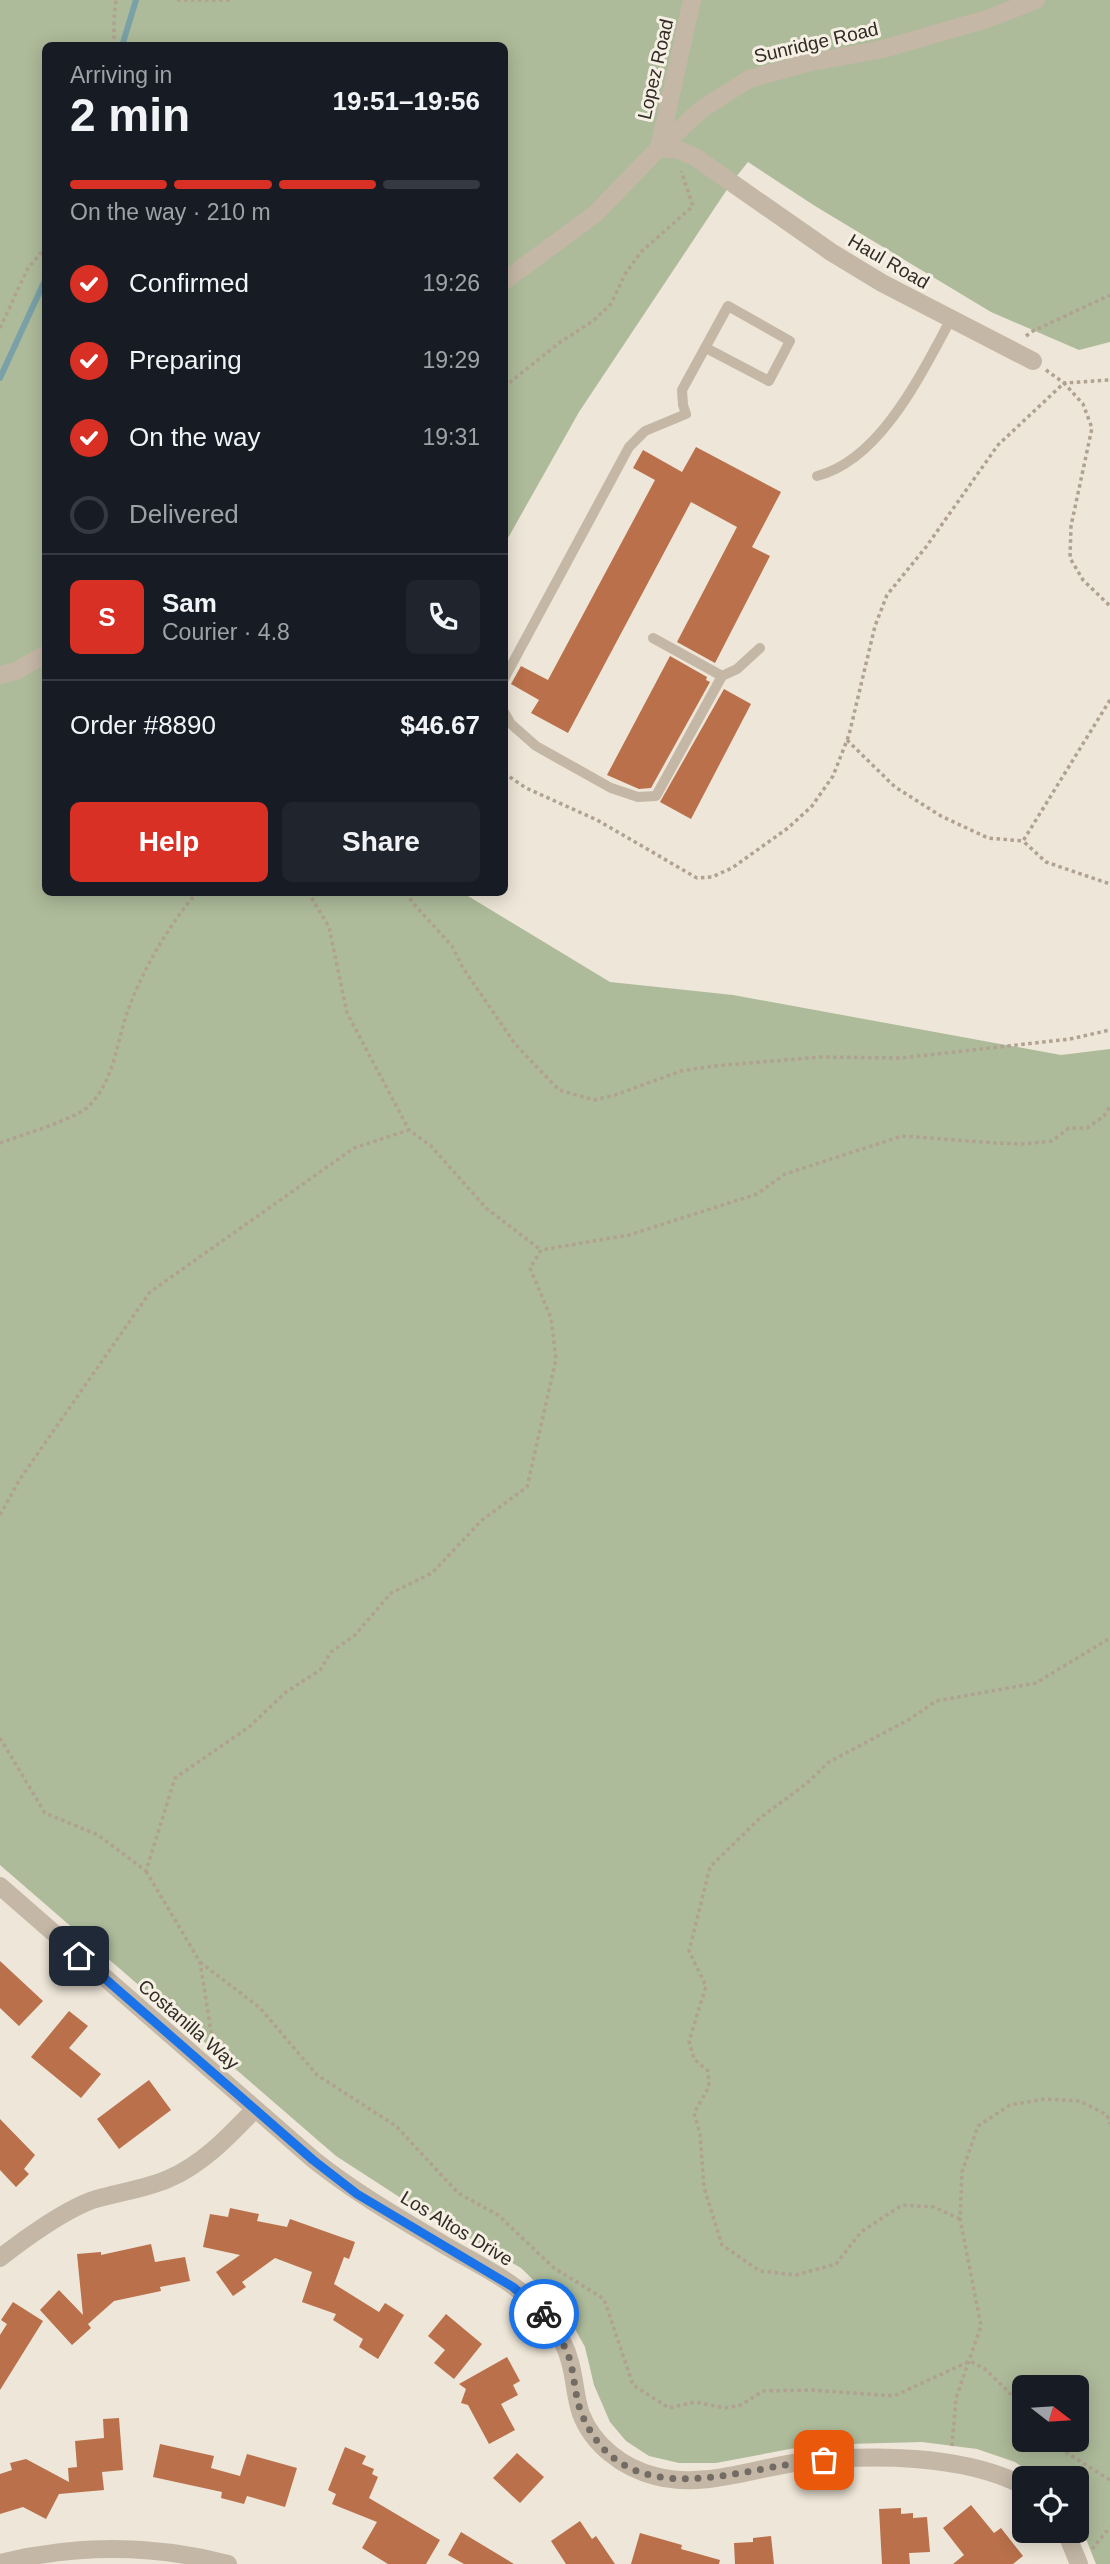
<!DOCTYPE html>
<meta charset="utf-8">
<style>
:root{--surface:#171b24;--page:#20242c;--text:#f1f3f6;--muted:#9ea1a6;--line:#363941;--accent:#d93025}
body{margin:0;font-family:Helvetica,sans-serif;background:var(--page);color:var(--text);height:100vh;display:flex;flex-direction:column;font-size:26px;white-space:nowrap}
*{box-sizing:border-box;margin:0}
p{font-size:23px;color:var(--muted)}
.icon{flex:none;width:38px;height:38px;fill:none;stroke:currentColor;stroke-width:2;stroke-linecap:round;stroke-linejoin:round}
.map{position:relative;flex:1;overflow:hidden}
.details{position:absolute;left:42px;top:42px;width:466px;height:854px;display:flex;flex-direction:column;background:var(--surface);border-radius:10px;box-shadow:0 4px 18px #0003}
.details>*{flex:none}
.needle{width:46px;rotate:107deg}
.fabs{position:absolute;left:1012px;top:2375px;display:grid;gap:14px}
.fabs a{display:grid;place-items:center;width:77px;height:77px;border-radius:10px;background:var(--surface);box-shadow:0 4px 18px #0003;font-size:35px}
.pin{position:absolute;display:grid;place-items:center;width:60px;height:60px;color:#fff;margin:-30px;border-radius:14px;box-shadow:0 4px 10px #0006}
.courier{position:absolute;display:grid;place-items:center;width:70px;height:70px;margin:-35px;border:5px solid #1a73e8;border-radius:50%;background:#fff;color:#222;box-shadow:0 2px 9px #0007}
.head em{font-style:normal;font-weight:800}
.head div{display:flex;flex-direction:column-reverse}
.head{display:flex;align-items:center;justify-content:space-between;height:119px;padding:0 28px}
h1{font-size:46px;font-weight:800;line-height:52px}
.bar{display:grid;grid-template-columns:repeat(4,1fr);gap:10px 7px;align-content:center;height:84px;padding:0 28px}
.bar i{height:9px;border-radius:5px;background:var(--line)}
.bar .active{background:var(--accent)}
.bar p{grid-column:span 4}
.line{display:flex;align-items:center;gap:18px;padding:0 28px;border-top:2px solid var(--line)}
.line div{flex:1}
.round{display:grid;place-items:center;flex:none;width:74px;height:74px;border-radius:10px;background:var(--page)}
ol{padding:0 28px;list-style:none}
li{display:flex;align-items:center;gap:21px;height:77px}
li p{margin-inline-start:auto}
li .icon{padding:7px;border-radius:50%;background:var(--accent);color:#fff;stroke-width:4}
li:last-child{color:var(--muted)}
li i{width:38px;height:38px;border:4px solid var(--line);border-radius:50%}
.button{display:flex;gap:14px;margin-top:auto;padding:14px 28px}
.button a{flex:1;height:80px;border-radius:10px;background:var(--accent);color:#fff;font-size:28px;font-weight:800;line-height:80px;text-align:center}
.button a+a{background:var(--page);color:var(--text)}
.map>svg:first-child{display:block}
.green{fill:#adbb9a;fill-rule:evenodd}
.lines{fill:none;stroke-linecap:round;stroke-linejoin:round}
.stream{stroke:#7aa1a8;stroke-width:6}
.building{fill:#b9704b}
.path{stroke:#b0a190;stroke-width:3.5;stroke-dasharray:3.5 3.5;stroke-linecap:butt}
.service{stroke:#c4b7a6;stroke-width:10}
.minor{stroke:#c4b7a6;stroke-width:18}
.tertiary{stroke:#c4b7a6;stroke-width:18}
.done{stroke:#736c64;stroke-width:7;stroke-dasharray:0 12.6}
.route{stroke:#1a73e8;stroke-width:9}
.labels{text-anchor:middle;stroke-width:6;stroke-linejoin:round;paint-order:stroke}
.street-label{font-size:19px;fill:#312b26;stroke:#f6f0e4}
</style>
<div class="map">
<svg width="1110" height="2564" viewBox="0 0 1110 2564">
<rect width="100%" height="100%" fill="#eee6d8"/>
<path class="green" d="M 0,0 L 1110,0 L 1110,342 L 1079,350 L 991,312 L 815,206 L 748,162 L 732,182 L 579,412 L 504,545 L 504,46 L 46,46 L 46,892 L 467,893 L 468,896 L 610,982 L 733,995 L 1061,1055 L 1110,1049 L 1110,2564 L 1096,2564 L 1076,2514 L 1076,2478 L 1040,2478 L 1015,2462 L 977,2449 L 922,2442 L 811,2445 L 716,2463 L 679,2463 L 649,2456 L 626,2441 L 610,2422 L 594,2385 L 585,2347 L 565,2311 L 521,2268 L 404,2200 L 336,2156 L 0,1865 ZM 1024,2387 L 1076,2387 L 1076,2440 L 1024,2440 Z"/>
<g class="lines">
<g class="stream">
<path d="M 122,46 L 136,0"/>
<path d="M 0,378 L 46,278"/>
</g>
</g>
<g class="building">
<path d="M 696,447 L 781,492 L 752,547 L 770,556 L 715,663 L 677,642 L 737,527 L 691,502 L 568,733 L 531,713 L 539,700 L 511,684 L 521,666 L 548,680 L 655,480 L 633,468 L 643,450 L 682,472 Z"/>
<path d="M 670,656 L 707,677 L 706,680 L 710,682 L 651,788 L 639,789 L 607,775 Z"/>
<path d="M 724,689 L 751,704 L 691,819 L 660,802 Z"/>
<path d="M 0,1961 L 43,2001 L 19,2026 L 0,2008 Z"/>
<path d="M 69,2011 L 88,2026 L 69,2048 L 101,2074 L 81,2098 L 31,2057 Z"/>
<path d="M 149,2080 L 171,2110 L 119,2149 L 97,2119 Z"/>
<path d="M 0,2119 L 35,2155 L 24,2169 L 29,2174 L 16,2187 L 0,2170 Z"/>
<path d="M 230,2208 L 259,2214 L 257,2221 L 287,2227 L 290,2219 L 355,2242 L 349,2259 L 344,2257 L 334,2284 L 379,2312 L 385,2303 L 404,2315 L 378,2359 L 359,2347 L 363,2339 L 333,2320 L 336,2314 L 302,2302 L 312,2272 L 275,2258 L 242,2282 L 246,2287 L 233,2296 L 216,2272 L 240,2255 L 203,2247 L 210,2214 L 228,2217 Z"/>
<path d="M 151,2244 L 155,2262 L 185,2257 L 190,2281 L 160,2287 L 161,2291 L 114,2301 L 88,2324 L 91,2328 L 72,2345 L 40,2310 L 59,2290 L 83,2315 L 77,2254 L 101,2252 L 101,2255 Z"/>
<path d="M 13,2302 L 43,2321 L 0,2390 L 0,2335 L 7,2324 L 1,2320 Z"/>
<path d="M 446,2314 L 482,2344 L 454,2379 L 434,2363 L 445,2350 L 428,2336 Z"/>
<path d="M 507,2357 L 520,2381 L 513,2385 L 518,2395 L 501,2404 L 515,2430 L 489,2444 L 468,2405 L 461,2403 L 466,2389 L 459,2384 Z"/>
<path d="M 119,2418 L 123,2470 L 102,2472 L 104,2490 L 59,2494 L 46,2519 L 23,2507 L 0,2514 L 0,2474 L 12,2470 L 10,2463 L 26,2459 L 69,2482 L 68,2468 L 77,2467 L 75,2441 L 104,2438 L 103,2419 Z"/>
<path d="M 160,2444 L 214,2456 L 211,2468 L 240,2476 L 247,2454 L 297,2468 L 285,2507 L 247,2496 L 244,2504 L 221,2498 L 222,2492 L 153,2477 Z"/>
<path d="M 345,2447 L 366,2456 L 362,2464 L 374,2469 L 372,2474 L 378,2477 L 369,2498 L 440,2540 L 426,2564 L 388,2564 L 362,2548 L 377,2522 L 332,2504 L 336,2494 L 328,2490 Z"/>
<path d="M 517,2453 L 544,2477 L 520,2503 L 493,2478 Z"/>
<path d="M 971,2505 L 994,2533 L 1001,2528 L 1023,2556 L 1013,2564 L 953,2564 L 964,2555 L 943,2528 Z"/>
<path d="M 901,2508 L 901,2514 L 913,2513 L 913,2518 L 927,2517 L 930,2552 L 909,2553 L 910,2564 L 882,2564 L 879,2509 Z"/>
<path d="M 580,2521 L 592,2539 L 596,2536 L 615,2564 L 566,2564 L 551,2541 Z"/>
<path d="M 461,2532 L 514,2564 L 464,2564 L 448,2555 Z"/>
<path d="M 640,2533 L 682,2545 L 681,2549 L 720,2560 L 719,2564 L 631,2564 Z"/>
<path d="M 771,2536 L 774,2564 L 735,2564 L 734,2543 L 753,2542 L 753,2538 Z"/>
</g>
<g class="lines">
<g class="path">
<path d="M 177,0 L 231,0"/>
<path d="M 114,46 L 114,19 L 116,0"/>
<path d="M 0,328 L 28,268 L 46,247"/>
<path d="M 1026,336 L 1033,331 L 1110,295"/>
<path d="M 1046,370 L 1064,383 L 1110,380"/>
<path d="M 504,387 L 559,343 L 593,321 L 611,304 L 625,274 L 641,252 L 693,206 L 681,171"/>
<path d="M 1110,700 L 1023,841 L 1046,862 L 1110,884"/>
<path d="M 847,740 L 895,787 L 941,816 L 988,838 L 1023,841"/>
<path d="M 504,773 L 526,788 L 597,820 L 697,878 L 712,877 L 732,868 L 788,828 L 812,806 L 833,776 L 849,735 L 875,626 L 887,595 L 926,547 L 998,445 L 1064,383 L 1083,404 L 1092,428 L 1071,526 L 1070,558 L 1083,580 L 1110,606"/>
<path d="M 308,892 L 329,927 L 347,1013 L 409,1130 L 431,1146 L 486,1208 L 541,1250"/>
<path d="M 407,892 L 412,902 L 452,946 L 463,968 L 515,1044 L 559,1090 L 594,1100 L 615,1095 L 681,1071 L 714,1066 L 821,1057 L 901,1058 L 1070,1039 L 1110,1030"/>
<path d="M 0,1143 C 19,1136 78,1118 89,1106 C 114,1080 116,1046 127,1013 C 143,969 167,928 197,892"/>
<path d="M 0,1515 L 20,1479 L 150,1292 L 354,1148 L 409,1130"/>
<path d="M 0,1738 L 45,1813 L 98,1835 L 146,1871 L 175,1778 L 249,1727 L 286,1692 L 320,1670 L 331,1652 L 355,1635 L 391,1593 L 432,1573 L 482,1520 L 527,1487 L 556,1359 L 551,1318 L 530,1268 L 541,1250 L 629,1235 L 757,1194 L 785,1174 L 902,1136 L 996,1143 L 1022,1144 L 1052,1141 L 1069,1128 L 1087,1128 L 1104,1116 L 1110,1106"/>
<path d="M 146,1871 L 200,1962 L 214,2050"/>
<path d="M 200,1962 L 260,2008 L 317,2075 L 396,2126 L 458,2193 L 498,2215 L 554,2268 L 604,2299 L 633,2385 L 669,2408 L 695,2402 L 725,2408 L 741,2405 L 763,2391 L 812,2390 L 894,2396 L 970,2361 L 985,2369 L 1024,2407"/>
<path d="M 960,2219 L 934,2207 L 902,2205 L 861,2232 L 836,2264 L 796,2275 L 760,2271 L 722,2245 L 704,2188 L 700,2134 L 694,2113 L 709,2087 L 708,2071 L 694,2059 L 689,2041 L 706,1986 L 689,1951 L 710,1867 L 761,1817 L 806,1784 L 829,1762 L 910,1719 L 936,1701 L 1036,1683 L 1110,1638"/>
<path d="M 1058,2440 L 1067,2453 L 1110,2480"/>
<path d="M 952,2446 L 956,2398 L 981,2326 L 960,2219 L 962,2172 L 978,2126 L 1010,2105 L 1045,2099 L 1080,2101 L 1107,2115 L 1110,2124"/>
<path d="M 1092,2549 L 1110,2527"/>
</g>
<g class="service">
<path d="M 817,476 C 881,460 922,372 951,319"/>
<path d="M 653,638 L 722,676"/>
<path d="M 504,679 L 629,447 L 645,431 L 686,414 L 683,405 L 682,390 L 728,306 L 790,341 L 769,381 L 706,348"/>
<path d="M 504,712 L 511,724 L 536,746 L 611,788 L 638,797 L 656,796 L 722,676 L 737,669 L 760,648"/>
</g>
<g class="minor">
<path d="M 659,148 L 679,150 L 695,157 L 831,252 L 882,283 L 1033,361"/>
<path d="M 659,148 L 702,109 L 749,79 L 807,63 L 883,49 L 987,19 L 1036,0"/>
<path d="M 0,2258 C 24,2239 67,2208 96,2199 C 119,2192 145,2189 168,2179 C 203,2164 229,2136 255,2109"/>
<path d="M 0,2563 C 77,2544 151,2544 228,2564"/>
</g>
<g class="tertiary">
<path d="M 504,281 L 595,214 L 659,148 L 692,0"/>
<path d="M 0,675 L 16,671 L 46,654"/>
<path d="M 0,1886 L 314,2160 C 357,2194 399,2218 446,2246 C 480,2266 521,2284 545,2316 C 556,2329 566,2345 570,2362 C 575,2379 575,2397 581,2414 C 593,2445 623,2468 655,2476 C 704,2489 753,2468 801,2462 C 869,2454 963,2454 1024,2486"/>
<path d="M 1065,2530 L 1079,2564"/>
</g>
</g>
<g class="lines">
<path class="done" d="M 544,2314 C 555,2328 564,2343 570,2360 C 575,2379 575,2400 583,2417 C 629,2519 743,2465 824,2460"/>
<path class="route" d="M 79,1956 L 313,2160 L 357,2194 L 513,2287 L 544,2314"/>
</g>
<g class="labels">
<g class="street-label">
<text transform="translate(816 42) rotate(-13)" y="7">Sunridge Road</text>
<text transform="translate(655 69) rotate(-77)" y="7">Lopez Road</text>
<text transform="translate(889 261) rotate(30)" y="7">Haul Road</text>
<text transform="translate(189 2024) rotate(41)" y="7">Costanilla Way</text>
<text transform="translate(457 2228) rotate(31)" y="7">Los Altos Drive</text>
</g>
</g>
</svg>
<div class="fabs">
<a><svg class="needle" viewBox="-14 -14 28 28"><path d="M0-13l5 13h-10z" fill="#e53935"/><path d="M0 13l5-13h-10z" fill="#9ea1a6"/></svg></a>
<a><svg class="icon" aria-label="locate" viewBox="0 0 24 24"><circle cx="12" cy="12" r="6"/><path d="M12 2v4M12 18v4M2 12h4M18 12h4"/></svg></a>
</div>
<div class="pin" style="left:824px;top:2460px;background:#ea580c"><svg class="icon" aria-label="bag" viewBox="0 0 24 24"><path d="M5 8h14l-1 12H6zM9 8a3 3 0 0 1 6 0"/></svg></div>
<div class="pin" style="left:79px;top:1956px;background:#1f2937"><svg class="icon" aria-label="home" viewBox="0 0 24 24"><path d="M3 11l9-7 9 7M6 9v11h12V9"/></svg></div>
<div class="courier" style="left:544px;top:2314px"><svg class="icon" aria-label="bike" viewBox="0 0 24 24"><circle cx="6" cy="16" r="4"/><circle cx="18" cy="16" r="4"/><path d="M6 16l4-8h5l3 8M10 8l3 8H6M13 5h3"/></svg></div>
<section class="details">
<div class="head"><div><h1>2 min</h1><p>Arriving in</p></div><em>19:51–19:56</em></div>
<div class="bar"><i class="active"></i><i class="active"></i><i class="active"></i><i></i><p>On the way · 210 m</p></div>
<ol>
<li><svg class="icon" aria-label="check" viewBox="0 0 24 24"><path d="M5 12l5 5 9-10"/></svg>Confirmed<p>19:26</p></li>
<li><svg class="icon" aria-label="check" viewBox="0 0 24 24"><path d="M5 12l5 5 9-10"/></svg>Preparing<p>19:29</p></li>
<li><svg class="icon" aria-label="check" viewBox="0 0 24 24"><path d="M5 12l5 5 9-10"/></svg>On the way<p>19:31</p></li>
<li><i></i>Delivered</li>
</ol>
<div class="line" style="height:126px"><b class="round" style="background:var(--accent);color:#fff">S</b><div><b>Sam</b><p>Courier · 4.8</p></div><a class="round"><svg class="icon" aria-label="phone" viewBox="0 0 24 24"><path d="M5 4h4l2 5-3 2q2 4 5 5l2-3 5 2v4C11 20 4 13 5 4z"/></svg></a></div>
<div class="line" style="height:91px"><div>Order #8890</div><b>$46.67</b></div>
<div class="button"><a>Help</a><a>Share</a></div>
</section>
</div>
